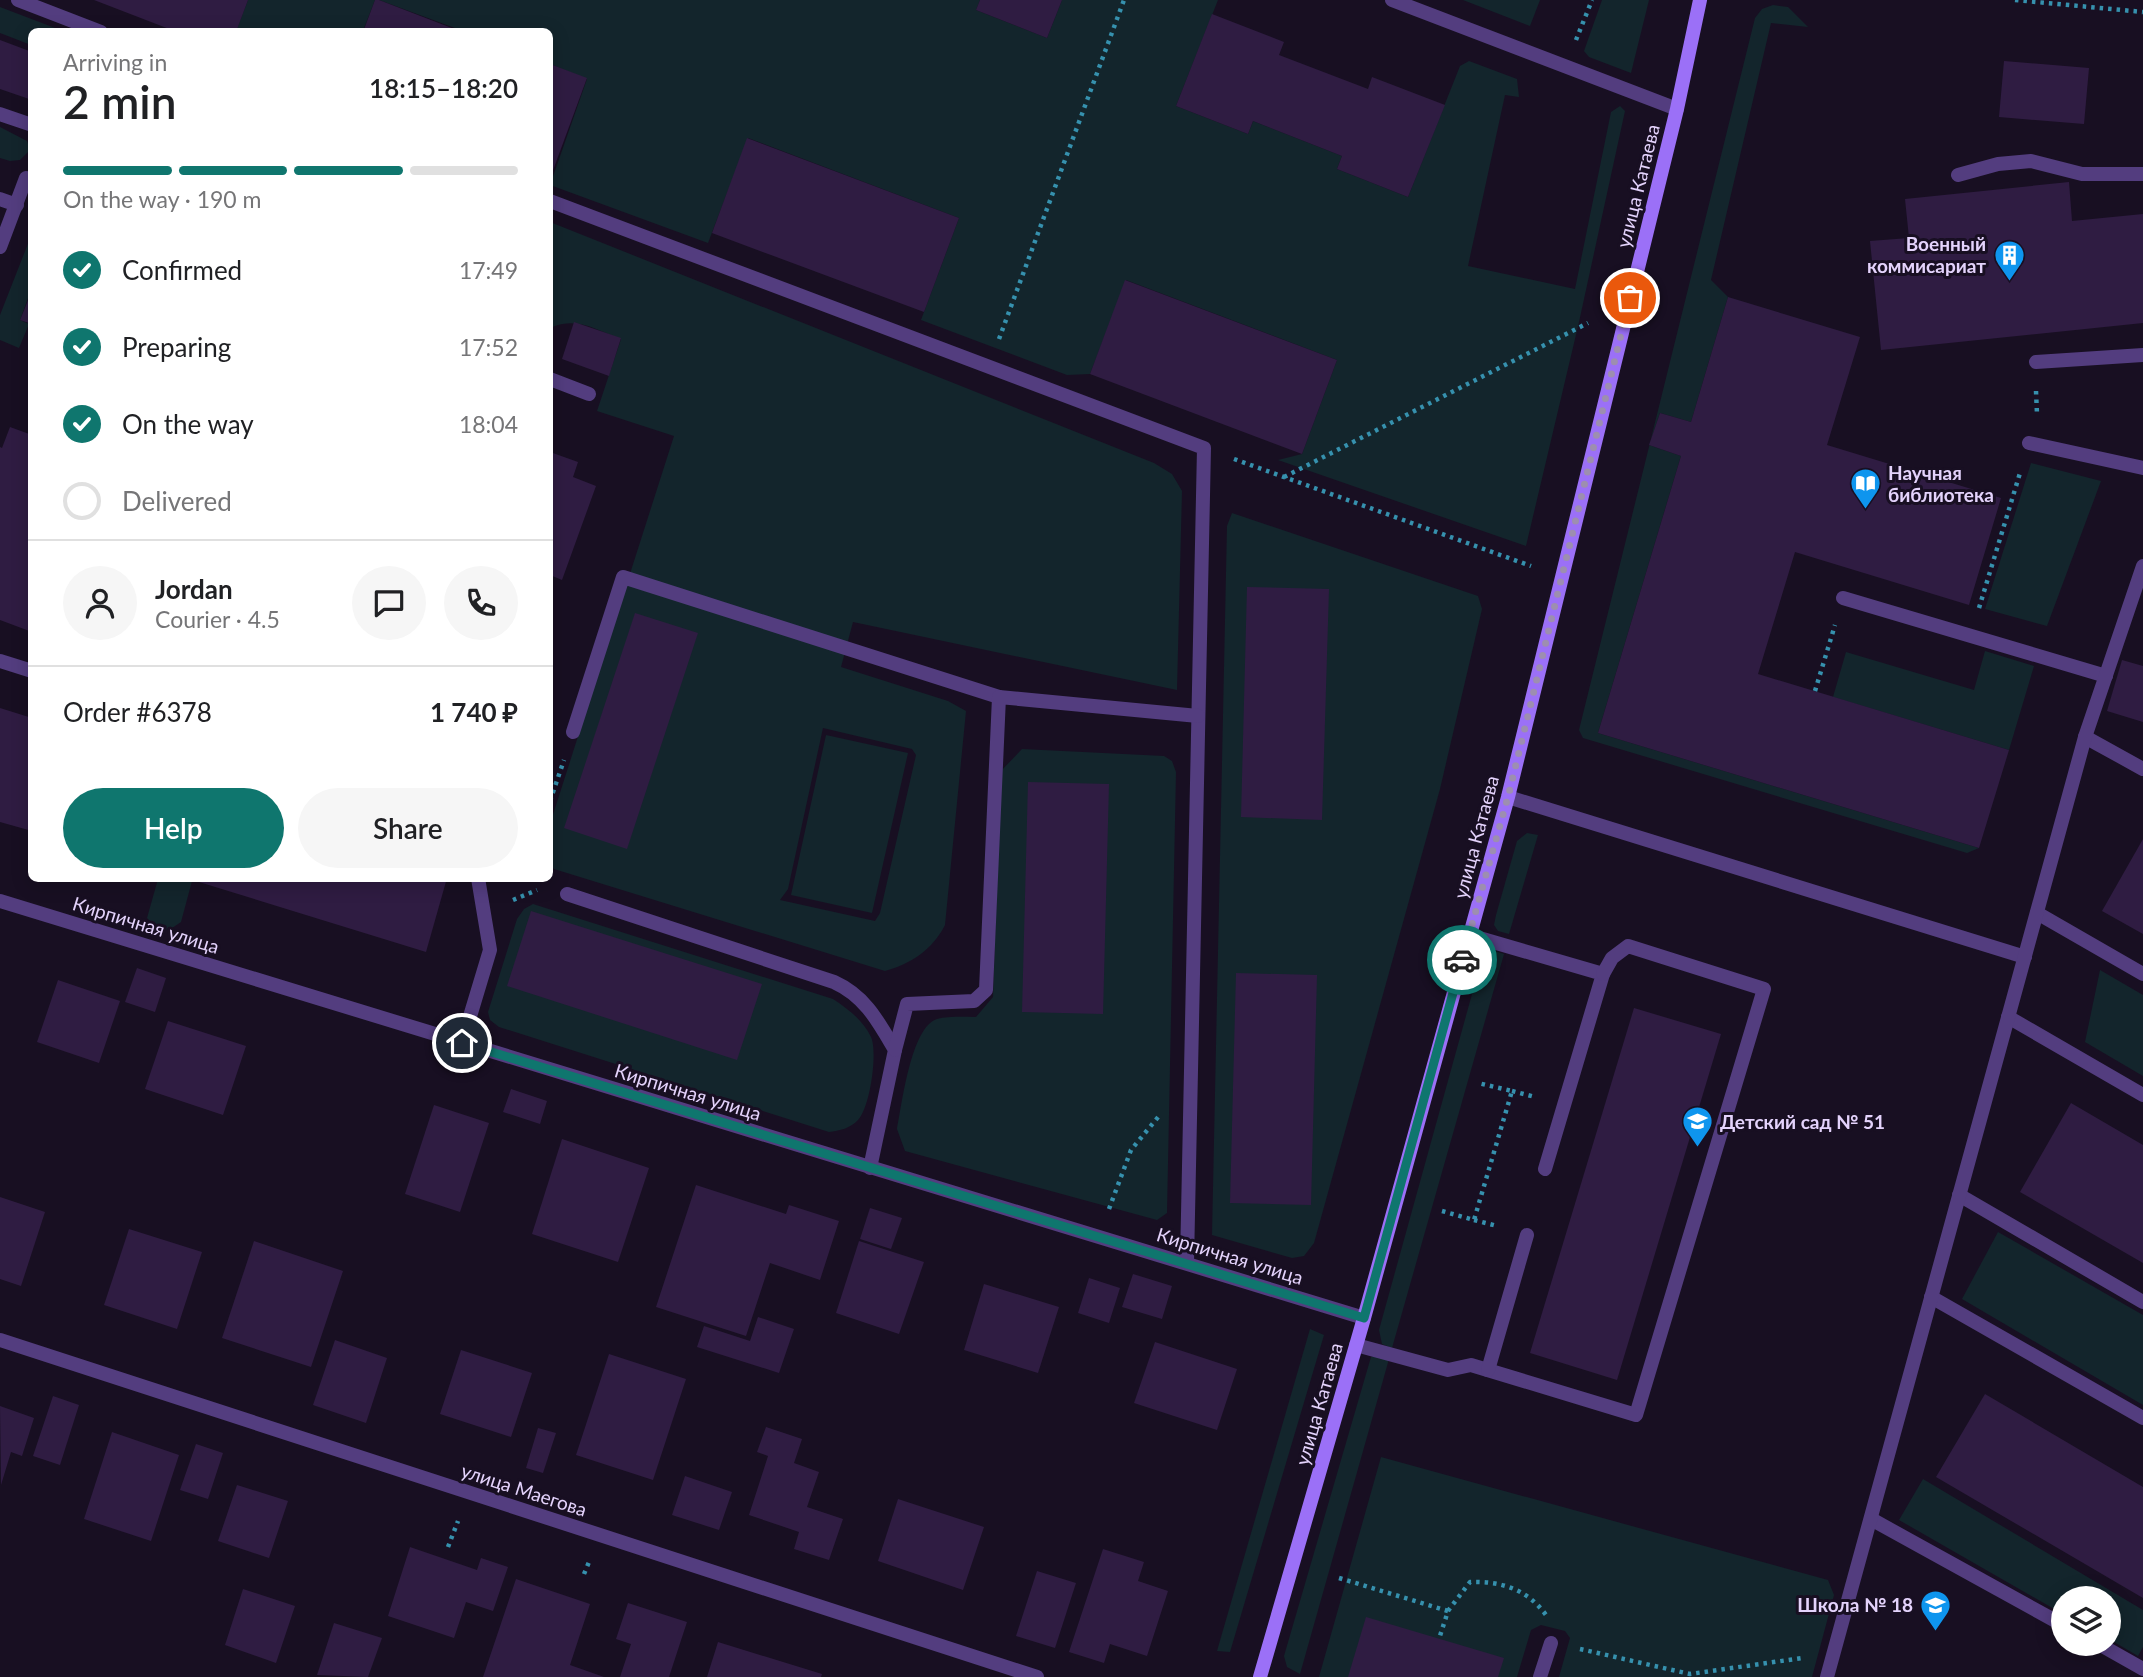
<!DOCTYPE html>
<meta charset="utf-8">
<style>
:root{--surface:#fff;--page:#f6f6f6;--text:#202124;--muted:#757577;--line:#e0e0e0;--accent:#0f766e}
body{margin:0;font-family:Lato,sans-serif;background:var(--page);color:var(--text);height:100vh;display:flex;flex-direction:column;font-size:26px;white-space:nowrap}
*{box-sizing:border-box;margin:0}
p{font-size:23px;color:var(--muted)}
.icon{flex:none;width:38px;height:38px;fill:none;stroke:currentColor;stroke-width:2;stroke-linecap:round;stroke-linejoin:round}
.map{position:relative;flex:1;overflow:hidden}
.drawer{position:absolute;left:28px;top:28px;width:525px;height:854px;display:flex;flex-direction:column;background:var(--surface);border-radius:10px;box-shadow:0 4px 18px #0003}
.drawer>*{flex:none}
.tools{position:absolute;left:2051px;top:1586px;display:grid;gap:14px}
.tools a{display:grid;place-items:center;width:70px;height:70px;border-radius:50%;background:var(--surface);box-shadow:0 4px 18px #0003;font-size:35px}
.pin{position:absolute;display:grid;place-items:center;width:60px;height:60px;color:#fff;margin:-30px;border:4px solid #fff;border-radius:50%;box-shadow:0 2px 7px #0007}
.courier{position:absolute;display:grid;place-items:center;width:70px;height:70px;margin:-35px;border:5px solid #0f766e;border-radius:50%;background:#fff;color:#222;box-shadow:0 2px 9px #0007}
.overview em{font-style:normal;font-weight:600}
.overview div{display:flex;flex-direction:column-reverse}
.overview{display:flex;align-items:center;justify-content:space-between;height:119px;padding:0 35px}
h1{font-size:46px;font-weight:600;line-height:52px}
.bar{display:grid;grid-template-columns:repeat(4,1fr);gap:10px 7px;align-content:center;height:84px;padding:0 35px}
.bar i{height:9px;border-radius:5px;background:var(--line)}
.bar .current{background:var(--accent)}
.bar p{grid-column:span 4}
.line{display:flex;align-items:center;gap:18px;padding:0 35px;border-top:2px solid var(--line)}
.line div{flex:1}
.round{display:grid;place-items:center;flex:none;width:74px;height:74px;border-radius:37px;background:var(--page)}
ol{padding:0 35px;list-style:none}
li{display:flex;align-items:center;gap:21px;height:77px}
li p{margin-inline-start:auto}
li .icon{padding:7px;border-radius:50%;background:var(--accent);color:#fff;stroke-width:4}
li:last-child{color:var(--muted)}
li i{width:38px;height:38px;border:4px solid var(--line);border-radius:50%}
.cta{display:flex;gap:14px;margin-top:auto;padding:14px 35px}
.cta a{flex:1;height:80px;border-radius:42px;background:var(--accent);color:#fff;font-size:28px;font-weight:600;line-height:80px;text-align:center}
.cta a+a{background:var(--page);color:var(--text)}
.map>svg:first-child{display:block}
.green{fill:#13252c;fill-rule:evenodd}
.building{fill:#2f1c42}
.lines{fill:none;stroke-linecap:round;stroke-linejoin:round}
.path{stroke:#3691ae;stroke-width:4.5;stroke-dasharray:3.5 5;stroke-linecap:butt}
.lane{stroke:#533d7f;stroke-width:14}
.street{stroke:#533d7f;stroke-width:14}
.secondary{stroke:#9b70f7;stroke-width:14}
.done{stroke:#9d8eb0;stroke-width:7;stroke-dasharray:0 12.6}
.route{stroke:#0f766e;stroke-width:9}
.labels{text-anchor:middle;stroke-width:6;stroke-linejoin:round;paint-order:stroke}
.street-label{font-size:19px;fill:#e4d3fc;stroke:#180f22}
.poi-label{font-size:19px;font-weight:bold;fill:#e4d3fc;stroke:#180f22;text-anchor:end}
</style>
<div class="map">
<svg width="2143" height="1677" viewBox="0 0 2143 1677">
<rect width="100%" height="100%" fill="#180f22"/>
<g class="green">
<path d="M 248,0 L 375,0 L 363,31 L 236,31 Z"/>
<path d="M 379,0 L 980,0 L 976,10 L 1047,38 L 1062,0 L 1218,0 L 1176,106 L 1248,134 L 1253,121 L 1342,156 L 1337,169 L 1408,197 L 1460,66 L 1469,61 L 1517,79 L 1519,97 L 1505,95 L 1468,266 L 1575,289 L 1611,112 L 1620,106 L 1625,111 L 1579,322 L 1526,546 L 1278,460 L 1302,454 L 1337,360 L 1126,280 L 1090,374 L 1067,375 L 921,320 L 959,218 L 748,138 L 708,243 L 550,185 L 587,79 L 550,64 L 550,32 L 463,31 Z"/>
<path d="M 1463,0 L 1540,0 L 1530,26 Z"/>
<path d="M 1602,0 L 1649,0 L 1631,73 L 1589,57 L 1584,51 Z"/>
<path d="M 1773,5 L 1788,7 L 1808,27 L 1771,23 L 1711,280 L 1728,297 L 1691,422 L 1660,413 L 1649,445 L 1681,456 L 1598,733 L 1979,848 L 1967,853 L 1583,738 L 1579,730 L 1755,18 L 1762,9 Z"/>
<path d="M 0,7 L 63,31 L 32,32 L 31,45 L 0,33 Z"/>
<path d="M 0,127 L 27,141 L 30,150 L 20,160 L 10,161 L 0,158 Z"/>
<path d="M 550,222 L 1154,463 L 1172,474 L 1182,491 L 1177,690 L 853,622 L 841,667 L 948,701 L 966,711 L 945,925 C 933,949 911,964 885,971 L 554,869 L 550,865 L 550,824 L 674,436 L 597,411 L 621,339 C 594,329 577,316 550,328 ZM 823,728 L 912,749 L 916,755 L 880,913 L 875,921 L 780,900 L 788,889 Z"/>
<path d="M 31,236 L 31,290 L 20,320 L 29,324 L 19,348 L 0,340 L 0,315 Z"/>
<path d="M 2031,463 L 2101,481 L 2047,626 L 1985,609 Z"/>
<path d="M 1232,513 L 1478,596 L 1482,609 L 1440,789 L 1314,1243 L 1304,1256 L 1292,1258 L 1212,1235 L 1227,526 Z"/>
<path d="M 1985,651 L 2034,666 L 2009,750 L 1833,697 L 1846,652 L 1974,690 Z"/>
<path d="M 826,735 L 908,753 L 872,913 L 791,895 Z"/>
<path d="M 1022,749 L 1164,756 L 1172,761 L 1176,772 L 1167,1213 L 1157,1220 L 905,1151 L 897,1129 C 902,1104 911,1027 937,1019 C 948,1016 964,1017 976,1017 L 993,997 L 1001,771 Z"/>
<path d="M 1527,833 L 1538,835 L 1509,934 L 1498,931 L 1494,925 L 1496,915 L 1517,841 Z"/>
<path d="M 158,879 L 192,881 L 181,922 L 169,930 L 156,927 L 147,918 Z"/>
<path d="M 533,904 L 833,999 C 848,1009 863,1020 871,1037 C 878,1052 870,1108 858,1120 C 851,1128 839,1131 829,1132 L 499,1027 L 490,1020 L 488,1012 L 517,919 L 524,909 Z"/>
<path d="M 1494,951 L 1504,954 L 1392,1348 L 1382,1344 L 1379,1330 L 1482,958 Z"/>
<path d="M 2100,970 L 2143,995 L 2143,1076 L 2085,1042 Z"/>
<path d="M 1998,1232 L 2143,1315 L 2143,1405 L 1962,1299 Z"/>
<path d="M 1310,1329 L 1324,1335 L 1230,1652 L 1217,1651 Z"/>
<path d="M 1376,1356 L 1389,1359 L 1300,1674 L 1287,1667 L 1284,1656 L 1371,1357 Z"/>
<path d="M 1381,1457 L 1828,1580 L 1834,1595 L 1812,1677 L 1559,1677 L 1570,1638 L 1565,1631 L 1541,1625 L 1531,1630 L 1517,1677 L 1319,1677 Z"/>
<path d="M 1923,1479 L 2143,1610 L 2143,1647 L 2138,1656 L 2109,1639 L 2109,1598 L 2063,1598 L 2063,1614 L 1899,1520 Z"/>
</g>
<g class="building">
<path d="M 94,0 L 248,0 L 236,32 L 177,32 Z"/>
<path d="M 375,0 L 379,0 L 462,32 L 363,32 Z"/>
<path d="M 980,0 L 1062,0 L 1047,38 L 976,10 Z"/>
<path d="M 1212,14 L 1284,42 L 1279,55 L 1368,89 L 1372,77 L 1445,105 L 1408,197 L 1337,169 L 1342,156 L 1253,121 L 1248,134 L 1176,106 Z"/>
<path d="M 0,40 L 32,52 L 32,100 L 0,89 Z"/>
<path d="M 2004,61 L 2089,68 L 2084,124 L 1999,117 Z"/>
<path d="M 550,64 L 587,78 L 552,173 L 550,172 Z"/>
<path d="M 747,138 L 959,218 L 924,312 L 712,233 Z"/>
<path d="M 2069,182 L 2072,221 L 2143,214 L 2143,323 L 1881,350 L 1870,241 L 1909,238 L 1905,199 Z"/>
<path d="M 1125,280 L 1337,360 L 1302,454 L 1090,374 Z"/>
<path d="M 31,293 L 32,293 L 32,324 L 20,320 Z"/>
<path d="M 1728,297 L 1860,337 L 1827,445 L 2001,498 L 1969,605 L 1795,552 L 1758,674 L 2009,750 L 1979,848 L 1598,733 L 1681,456 L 1649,445 L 1660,413 L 1691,422 Z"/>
<path d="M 574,322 L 621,338 L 609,376 L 562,359 Z"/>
<path d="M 10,427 L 32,435 L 32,632 L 0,620 L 0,447 L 2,448 Z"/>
<path d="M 550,452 L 578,462 L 573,477 L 596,486 L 562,580 L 550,575 Z"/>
<path d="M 1247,587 L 1329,589 L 1322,820 L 1241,817 Z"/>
<path d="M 635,613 L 698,633 L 627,849 L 564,828 Z"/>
<path d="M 2122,660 L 2143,666 L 2143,722 L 2107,711 Z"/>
<path d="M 0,708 L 32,718 L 32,831 L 0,822 Z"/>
<path d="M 1028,782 L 1109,784 L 1103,1014 L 1022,1012 Z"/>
<path d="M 2143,839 L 2143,934 L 2102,911 Z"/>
<path d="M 186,878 L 447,878 L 426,952 Z"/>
<path d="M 531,911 L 762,984 L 737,1060 L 507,986 Z"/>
<path d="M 137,968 L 166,978 L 155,1012 L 125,1002 Z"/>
<path d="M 1236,973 L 1317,975 L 1311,1205 L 1230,1203 Z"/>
<path d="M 58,980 L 120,1001 L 99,1063 L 37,1042 Z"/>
<path d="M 1634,1008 L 1721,1034 L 1617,1380 L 1530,1353 Z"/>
<path d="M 168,1021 L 246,1046 L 223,1115 L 145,1089 Z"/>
<path d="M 511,1089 L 547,1101 L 540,1124 L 503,1112 Z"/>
<path d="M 2071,1103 L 2143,1145 L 2143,1263 L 2020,1192 Z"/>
<path d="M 434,1105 L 489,1123 L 460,1212 L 405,1194 Z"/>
<path d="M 562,1139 L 649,1168 L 618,1262 L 532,1234 Z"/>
<path d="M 696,1185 L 786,1214 L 789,1205 L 839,1221 L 820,1280 L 770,1263 L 746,1336 L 656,1307 Z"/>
<path d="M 0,1197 L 45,1212 L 21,1286 L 0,1279 Z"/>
<path d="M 870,1208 L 902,1218 L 891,1249 L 860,1239 Z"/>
<path d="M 129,1229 L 202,1252 L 177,1329 L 104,1305 Z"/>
<path d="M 254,1241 L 343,1271 L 311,1367 L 222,1338 Z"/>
<path d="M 859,1241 L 924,1262 L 899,1334 L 836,1313 Z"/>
<path d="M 1133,1274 L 1172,1286 L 1162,1319 L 1122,1307 Z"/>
<path d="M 1089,1278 L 1120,1288 L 1109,1323 L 1078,1313 Z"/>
<path d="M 984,1284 L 1059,1307 L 1038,1373 L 964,1350 Z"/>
<path d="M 758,1317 L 794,1329 L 779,1373 L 697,1347 L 704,1326 L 750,1341 Z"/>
<path d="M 335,1340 L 387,1358 L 366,1423 L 313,1405 Z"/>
<path d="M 1155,1342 L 1237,1369 L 1217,1430 L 1134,1403 Z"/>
<path d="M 461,1350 L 532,1373 L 511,1437 L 440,1414 Z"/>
<path d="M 609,1354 L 686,1379 L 653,1480 L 576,1455 Z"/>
<path d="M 1985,1394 L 2143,1487 L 2143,1598 L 1936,1477 Z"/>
<path d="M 53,1396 L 79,1405 L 60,1465 L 33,1456 Z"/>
<path d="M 0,1406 L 34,1418 L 22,1456 L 11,1452 L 1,1485 Z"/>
<path d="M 766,1427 L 802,1439 L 794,1463 L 819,1472 L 807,1507 L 843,1519 L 829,1560 L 794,1549 L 799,1532 L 749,1515 L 768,1456 L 757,1452 Z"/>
<path d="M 538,1428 L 556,1433 L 543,1473 L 526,1468 Z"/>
<path d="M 112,1432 L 179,1455 L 151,1541 L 84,1519 Z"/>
<path d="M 196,1444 L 223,1453 L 208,1499 L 180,1490 Z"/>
<path d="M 685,1476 L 732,1492 L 719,1530 L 672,1515 Z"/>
<path d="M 237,1485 L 288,1501 L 269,1558 L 218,1541 Z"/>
<path d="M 898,1499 L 984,1527 L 963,1590 L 878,1561 Z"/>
<path d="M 410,1547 L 477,1570 L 481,1558 L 508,1567 L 493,1611 L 466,1602 L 454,1638 L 388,1616 Z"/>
<path d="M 1103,1549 L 1144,1562 L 1138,1581 L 1168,1591 L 1147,1656 L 1110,1644 L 1104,1663 L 1069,1652 Z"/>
<path d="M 1037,1571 L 1076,1583 L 1055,1648 L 1016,1636 Z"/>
<path d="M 516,1579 L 590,1604 L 570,1665 L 604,1677 L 483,1677 Z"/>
<path d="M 243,1589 L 295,1606 L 276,1663 L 225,1645 Z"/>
<path d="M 628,1603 L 687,1622 L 669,1677 L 620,1677 L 631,1644 L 616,1639 Z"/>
<path d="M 1366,1617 L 1504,1658 L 1498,1677 L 1348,1677 Z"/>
<path d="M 334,1623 L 382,1638 L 368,1677 L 317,1675 Z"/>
<path d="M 718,1642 L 822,1674 L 821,1677 L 707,1677 Z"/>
</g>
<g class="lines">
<g class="path">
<path d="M 2015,0 L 2143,12"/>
<path d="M 1576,40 L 1592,0"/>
<path d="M 999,339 L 1124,0"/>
<path d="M 2036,391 L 2037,414"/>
<path d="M 1234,459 L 1531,566"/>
<path d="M 1284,477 L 1588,323"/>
<path d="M 1979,608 L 2020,473"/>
<path d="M 1815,691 L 1835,625"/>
<path d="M 550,801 L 564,760"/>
<path d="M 513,900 L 537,890"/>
<path d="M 1512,1091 L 1535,1097"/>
<path d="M 1109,1209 L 1131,1150 L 1159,1116"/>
<path d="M 1442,1211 L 1474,1220 L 1512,1091 L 1478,1083"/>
<path d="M 1474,1220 L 1497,1226"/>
<path d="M 448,1547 L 458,1521"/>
<path d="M 584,1574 L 589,1562"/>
<path d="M 1339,1578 L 1448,1611 L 1439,1639"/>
<path d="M 1448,1611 L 1470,1582 C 1501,1581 1527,1589 1546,1615"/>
<path d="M 1580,1649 L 1690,1674 L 1802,1658"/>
</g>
<g class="lane">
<path d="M 18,0 L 101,32"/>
<path d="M 0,114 L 32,125"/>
<path d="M 1958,175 L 1998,164 L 2031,161 L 2082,174 L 2143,174"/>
<path d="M 0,199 L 17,205"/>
<path d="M 550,201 L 1204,448 L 1187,1262"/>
<path d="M 0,247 L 26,178 L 32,180"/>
<path d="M 2036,362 L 2143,355"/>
<path d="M 550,379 L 589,394"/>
<path d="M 2029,443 L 2143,468"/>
<path d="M 1843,598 L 2106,676"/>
<path d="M 0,661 L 32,671"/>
<path d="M 573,732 L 623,577 L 999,697"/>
<path d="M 2085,737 L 2143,769"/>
<path d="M 1508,797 L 2025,957"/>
<path d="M 567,894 L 834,982 C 865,996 878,1021 895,1050 L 870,1168"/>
<path d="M 2037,913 L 2143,974"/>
<path d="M 1469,935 L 1603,974 L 1545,1169"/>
<path d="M 2008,1017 L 2143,1095"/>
<path d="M 462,1043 L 490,950 L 478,878"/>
<path d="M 895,1050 L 907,1004 L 974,1001 L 986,990 L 999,697 L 1198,716"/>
<path d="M 1959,1195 L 2143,1302"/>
<path d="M 1931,1297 L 2143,1418"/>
<path d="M 1356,1345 L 1448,1370 L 1471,1365 L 1636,1415 L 1764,989 L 1628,946 L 1612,958 L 1603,974"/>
<path d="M 1488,1370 L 1527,1235"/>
<path d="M 1871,1519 L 2063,1625"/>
<path d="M 2097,1643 L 2143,1669"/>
<path d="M 1540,1677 L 1551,1643"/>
<path d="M 1827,1677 L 2085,737 L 2143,566"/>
</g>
<g class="street">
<path d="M 1392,0 L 1677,109"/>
<path d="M 0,901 L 1364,1318"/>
<path d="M 0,1340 L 1037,1677"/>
</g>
<path class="secondary" d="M 1260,1677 L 1364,1318 L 1508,797 L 1677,109 L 1700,0"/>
</g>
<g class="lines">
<path class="done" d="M 1462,960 L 1508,797 L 1630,298"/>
<path class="route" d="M 462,1043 L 1364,1318 L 1462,960"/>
</g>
<defs>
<symbol id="building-pin" viewBox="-11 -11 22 30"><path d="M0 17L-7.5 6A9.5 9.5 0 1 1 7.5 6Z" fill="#0e95ee" stroke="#180f22"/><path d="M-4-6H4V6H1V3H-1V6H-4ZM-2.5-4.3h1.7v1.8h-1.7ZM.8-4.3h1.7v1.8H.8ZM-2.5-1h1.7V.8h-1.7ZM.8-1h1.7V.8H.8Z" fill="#fff"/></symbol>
<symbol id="library-pin" viewBox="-11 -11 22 30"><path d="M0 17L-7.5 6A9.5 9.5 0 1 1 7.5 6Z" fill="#0e95ee" stroke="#180f22"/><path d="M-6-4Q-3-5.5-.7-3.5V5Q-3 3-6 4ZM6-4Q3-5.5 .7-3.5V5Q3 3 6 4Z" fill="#fff"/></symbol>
<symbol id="school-pin" viewBox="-11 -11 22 30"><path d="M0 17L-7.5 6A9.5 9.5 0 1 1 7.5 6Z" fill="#0e95ee" stroke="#180f22"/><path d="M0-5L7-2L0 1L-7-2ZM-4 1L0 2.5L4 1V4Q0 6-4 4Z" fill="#fff"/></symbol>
</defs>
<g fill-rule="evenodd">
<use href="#building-pin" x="1992" y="238" width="35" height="47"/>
<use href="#library-pin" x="1848" y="466" width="35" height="47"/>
<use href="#school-pin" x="1680" y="1104" width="35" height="47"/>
<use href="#school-pin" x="1918" y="1588" width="35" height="47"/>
</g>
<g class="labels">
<g class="street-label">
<text transform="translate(1638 186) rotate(-76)" y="7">улица Катаева</text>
<text transform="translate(1476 837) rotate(-75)" y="7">улица Катаева</text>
<text transform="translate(146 925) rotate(17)" y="7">Кирпичная улица</text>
<text transform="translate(688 1092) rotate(17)" y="7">Кирпичная улица</text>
<text transform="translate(1230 1256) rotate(17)" y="7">Кирпичная улица</text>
<text transform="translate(1319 1404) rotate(-74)" y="7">улица Катаева</text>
<text transform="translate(524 1490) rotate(18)" y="7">улица Маегова</text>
</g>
<g class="poi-label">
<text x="1986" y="251">Военный<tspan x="1986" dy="22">коммисариат</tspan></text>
<text x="1888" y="480" text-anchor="start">Научная<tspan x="1888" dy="22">библиотека</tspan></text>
<text x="1720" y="1129" text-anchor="start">Детский сад № 51</text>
<text x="1913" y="1612">Школа № 18</text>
</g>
</g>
</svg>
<div class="tools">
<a><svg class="icon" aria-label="layers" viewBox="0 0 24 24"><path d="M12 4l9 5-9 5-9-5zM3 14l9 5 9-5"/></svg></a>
</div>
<div class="pin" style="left:1630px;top:298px;background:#ea580c"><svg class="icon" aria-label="bag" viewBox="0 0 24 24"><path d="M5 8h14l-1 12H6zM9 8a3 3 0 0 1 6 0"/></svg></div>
<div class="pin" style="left:462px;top:1043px;background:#1f2937"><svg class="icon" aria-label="home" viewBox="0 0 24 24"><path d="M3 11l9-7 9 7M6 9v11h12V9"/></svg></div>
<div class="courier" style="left:1462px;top:960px"><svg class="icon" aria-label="car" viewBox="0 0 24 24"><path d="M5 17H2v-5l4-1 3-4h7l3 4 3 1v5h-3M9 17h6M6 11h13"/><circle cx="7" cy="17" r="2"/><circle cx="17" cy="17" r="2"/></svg></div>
<section class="drawer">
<div class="overview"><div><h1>2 min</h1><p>Arriving in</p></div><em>18:15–18:20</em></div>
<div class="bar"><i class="current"></i><i class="current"></i><i class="current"></i><i></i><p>On the way · 190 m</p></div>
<ol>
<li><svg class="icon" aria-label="check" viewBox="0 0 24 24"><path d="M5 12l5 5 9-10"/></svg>Confirmed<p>17:49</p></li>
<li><svg class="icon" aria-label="check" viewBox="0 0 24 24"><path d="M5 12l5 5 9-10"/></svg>Preparing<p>17:52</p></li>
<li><svg class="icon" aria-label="check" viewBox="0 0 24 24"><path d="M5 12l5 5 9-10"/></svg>On the way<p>18:04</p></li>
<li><i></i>Delivered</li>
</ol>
<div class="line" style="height:126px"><a class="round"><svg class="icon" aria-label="person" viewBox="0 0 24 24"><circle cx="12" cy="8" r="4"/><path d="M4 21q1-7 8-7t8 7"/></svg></a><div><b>Jordan</b><p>Courier · 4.5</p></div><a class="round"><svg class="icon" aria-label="chat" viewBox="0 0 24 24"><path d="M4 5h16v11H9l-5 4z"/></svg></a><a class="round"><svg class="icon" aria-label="phone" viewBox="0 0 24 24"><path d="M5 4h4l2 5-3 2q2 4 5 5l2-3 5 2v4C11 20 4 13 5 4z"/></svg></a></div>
<div class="line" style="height:91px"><div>Order #6378</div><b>1 740 ₽</b></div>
<div class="cta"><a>Help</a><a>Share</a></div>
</section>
</div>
